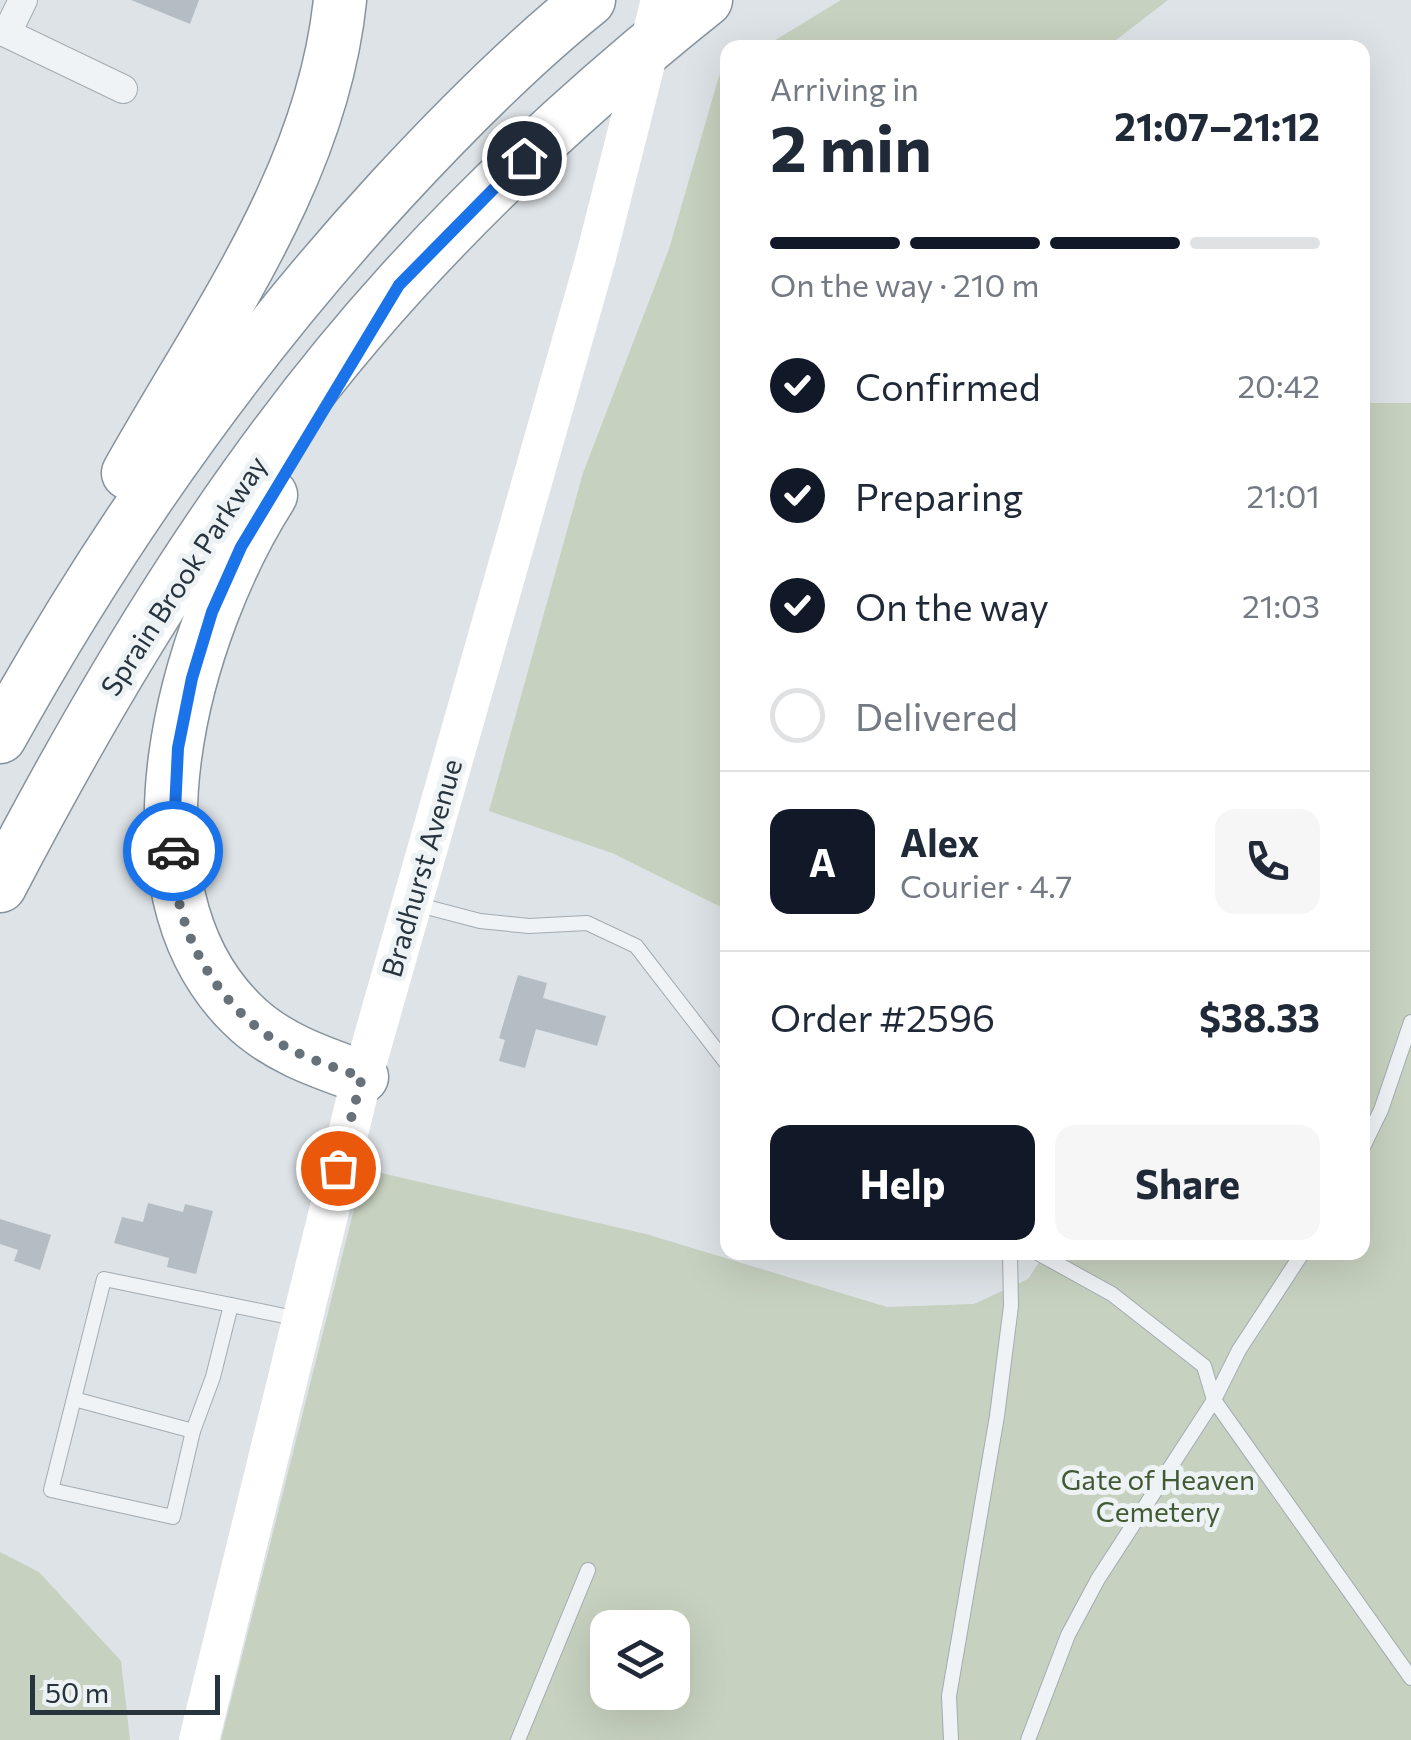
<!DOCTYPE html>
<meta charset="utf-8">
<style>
:root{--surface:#fff;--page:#f6f6f7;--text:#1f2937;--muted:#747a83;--line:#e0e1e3;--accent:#111827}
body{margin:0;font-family:Commissioner,sans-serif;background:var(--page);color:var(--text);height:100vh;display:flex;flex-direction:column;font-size:38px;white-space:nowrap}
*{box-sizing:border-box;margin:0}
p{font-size:32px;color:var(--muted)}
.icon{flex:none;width:55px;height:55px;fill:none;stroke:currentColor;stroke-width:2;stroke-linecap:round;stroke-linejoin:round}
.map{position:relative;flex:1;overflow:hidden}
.panel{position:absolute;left:720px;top:40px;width:650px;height:1220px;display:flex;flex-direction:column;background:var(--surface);border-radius:20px;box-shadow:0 10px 40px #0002}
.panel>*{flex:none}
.buttons{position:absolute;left:590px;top:1610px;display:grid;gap:20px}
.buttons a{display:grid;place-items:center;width:100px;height:100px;border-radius:20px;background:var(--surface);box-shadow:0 10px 40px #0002;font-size:50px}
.scale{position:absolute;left:30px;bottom:25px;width:190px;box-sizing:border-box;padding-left:10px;border:5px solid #27343e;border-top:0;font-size:28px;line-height:35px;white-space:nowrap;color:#27343e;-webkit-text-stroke:8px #edf2f5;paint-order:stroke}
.pin{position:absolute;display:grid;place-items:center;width:85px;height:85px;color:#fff;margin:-42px;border:5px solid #fff;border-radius:50%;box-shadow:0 2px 10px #0007}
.courier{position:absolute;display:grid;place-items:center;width:100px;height:100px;margin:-50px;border:8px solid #1a73e8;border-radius:50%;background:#fff;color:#222;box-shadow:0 2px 12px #0007}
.head em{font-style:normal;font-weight:700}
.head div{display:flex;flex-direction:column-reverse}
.head{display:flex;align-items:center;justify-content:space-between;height:170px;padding:0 50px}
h1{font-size:65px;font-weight:700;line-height:75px}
.bar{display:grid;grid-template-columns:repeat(4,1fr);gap:15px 10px;align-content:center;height:120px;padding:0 50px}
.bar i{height:12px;border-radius:8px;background:var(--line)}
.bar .active{background:var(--accent)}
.bar p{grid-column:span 4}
.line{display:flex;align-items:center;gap:25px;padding:0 50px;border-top:2px solid var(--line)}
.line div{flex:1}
.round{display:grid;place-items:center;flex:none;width:105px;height:105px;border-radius:20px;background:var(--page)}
ol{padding:0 50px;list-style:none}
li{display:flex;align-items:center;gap:30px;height:110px}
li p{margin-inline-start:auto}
li .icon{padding:10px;border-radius:50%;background:var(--accent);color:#fff;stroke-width:4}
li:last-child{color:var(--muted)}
li i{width:55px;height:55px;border:5px solid var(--line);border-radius:50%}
.action{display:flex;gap:20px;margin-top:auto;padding:20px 50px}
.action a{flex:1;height:115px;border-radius:20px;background:var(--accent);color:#fff;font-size:40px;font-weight:700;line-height:115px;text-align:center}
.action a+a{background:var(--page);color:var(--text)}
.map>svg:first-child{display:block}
.green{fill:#c7d1bf;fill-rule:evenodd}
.building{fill:#b5bdc4}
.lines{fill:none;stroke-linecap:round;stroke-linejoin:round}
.service-casing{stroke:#a3abb1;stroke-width:16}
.minor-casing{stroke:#a3abb1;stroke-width:30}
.motorway-casing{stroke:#85939e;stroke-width:55}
.service{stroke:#f0f3f6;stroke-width:14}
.minor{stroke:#f0f3f6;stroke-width:28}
.secondary{stroke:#fff;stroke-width:40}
.motorway{stroke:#fff;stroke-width:52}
.secondary-bridge{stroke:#fff;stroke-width:40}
.done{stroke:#677179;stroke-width:10;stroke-dasharray:0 18}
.route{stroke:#1a73e8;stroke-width:12}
.labels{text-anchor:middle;stroke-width:10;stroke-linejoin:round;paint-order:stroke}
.street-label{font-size:28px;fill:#27343e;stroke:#edf2f5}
.park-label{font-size:28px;fill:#425a34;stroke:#edf2f5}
</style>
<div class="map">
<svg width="1411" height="1740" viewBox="0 0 1411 1740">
<rect width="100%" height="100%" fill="#dee3e7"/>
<g class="green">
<path d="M 841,0 L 1168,0 L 1107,47 L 764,47 Z"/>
<path d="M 727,70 L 727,910 L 612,853 L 489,811 L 583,473 L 669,249 L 719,76 Z"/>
<path d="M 1370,403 L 1411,403 L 1411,1740 L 221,1740 L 364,1169 L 646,1234 L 887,1307 L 974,1304 L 1028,1279 L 1045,1253 L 1362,1252 L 1363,480 ZM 608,1628 L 672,1628 L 672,1692 L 608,1692 Z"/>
<path d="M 0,1552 L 39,1572 L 121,1661 L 130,1740 L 0,1740 Z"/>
</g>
<g class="building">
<path d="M 131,0 L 199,0 L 190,24 Z"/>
<path d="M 518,975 L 547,983 L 543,998 L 606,1016 L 597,1046 L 536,1029 L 525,1068 L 499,1061 L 505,1040 L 499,1038 Z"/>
<path d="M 148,1203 L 183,1212 L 185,1204 L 213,1211 L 196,1274 L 167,1267 L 169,1258 L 114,1243 L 122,1217 L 143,1222 Z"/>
<path d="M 0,1219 L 51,1235 L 40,1270 L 14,1261 L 18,1250 L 0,1244 Z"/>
</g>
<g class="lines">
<defs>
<g id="service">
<path d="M 415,904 L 480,921 L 529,926 L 587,923 L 636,946 L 728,1065"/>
<path d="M 1362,1149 L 1381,1110 L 1411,1022"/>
<path d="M 1036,1252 L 1112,1294 L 1204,1366 L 1214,1400"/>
<path d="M 74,1399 L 193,1431 L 173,1517 L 51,1490 L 104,1279 L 299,1319"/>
<path d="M 1214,1400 L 1239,1350 L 1303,1252"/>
<path d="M 193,1431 L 213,1377 L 231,1305"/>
<path d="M 518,1740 L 588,1570"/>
<path d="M 951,1740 L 949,1696 L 997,1416 L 1011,1306 L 1010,1252"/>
<path d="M 1028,1740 L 1068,1635 L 1098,1579 L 1214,1400 L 1411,1678"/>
</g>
<g id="minor">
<path d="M 0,30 L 123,89"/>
<path d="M 7,33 L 23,0"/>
</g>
<g id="motorway">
<path d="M 128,473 C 212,323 322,176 340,0"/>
<path d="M 271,495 C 185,630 111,885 242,1014 C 275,1047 319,1062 362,1077"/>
<path d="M 0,737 C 109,540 239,355 392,189 C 453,123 518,57 589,0"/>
<path d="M 0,886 C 111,673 239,461 401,283 C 495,180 597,87 706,0"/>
</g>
</defs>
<use href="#service" class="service-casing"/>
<use href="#minor" class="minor-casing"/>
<use href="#motorway" class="motorway-casing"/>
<use href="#service" class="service"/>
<use href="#minor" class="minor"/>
<path class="secondary" d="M 199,1740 L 358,1093 L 596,257"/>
<use href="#motorway" class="motorway"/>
<path class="secondary-bridge" d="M 596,257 L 661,0"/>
</g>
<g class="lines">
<path class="done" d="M 173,851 C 173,924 210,996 270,1037 C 297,1056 331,1066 362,1077 L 338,1168"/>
<path class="route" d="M 173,851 L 178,748 L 192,678 L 212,612 L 241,547 L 399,285 L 524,158"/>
</g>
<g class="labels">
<g class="street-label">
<text transform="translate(184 576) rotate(-57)" y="10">Sprain Brook Parkway</text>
<text transform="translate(422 868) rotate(-74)" y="10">Bradhurst Avenue</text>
</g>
<g class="park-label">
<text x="1158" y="1490">Gate of Heaven<tspan x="1158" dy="32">Cemetery</tspan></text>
</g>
</g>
</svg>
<div class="buttons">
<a><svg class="icon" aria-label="layers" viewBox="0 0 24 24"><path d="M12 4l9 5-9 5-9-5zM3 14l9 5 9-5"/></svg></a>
</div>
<div class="scale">50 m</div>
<div class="pin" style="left:338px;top:1168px;background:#ea580c"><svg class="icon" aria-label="bag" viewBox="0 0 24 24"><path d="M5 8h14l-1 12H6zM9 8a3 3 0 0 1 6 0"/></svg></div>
<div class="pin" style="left:524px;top:158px;background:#1f2937"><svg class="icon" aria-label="home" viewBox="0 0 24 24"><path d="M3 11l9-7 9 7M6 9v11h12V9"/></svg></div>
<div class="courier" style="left:173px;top:851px"><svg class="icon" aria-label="car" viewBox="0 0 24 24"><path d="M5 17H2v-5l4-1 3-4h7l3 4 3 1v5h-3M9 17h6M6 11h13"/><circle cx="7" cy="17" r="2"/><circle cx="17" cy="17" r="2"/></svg></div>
<section class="panel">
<div class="head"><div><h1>2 min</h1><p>Arriving in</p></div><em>21:07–21:12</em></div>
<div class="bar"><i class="active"></i><i class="active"></i><i class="active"></i><i></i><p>On the way · 210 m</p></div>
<ol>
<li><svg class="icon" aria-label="check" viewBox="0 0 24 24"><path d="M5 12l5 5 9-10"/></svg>Confirmed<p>20:42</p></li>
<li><svg class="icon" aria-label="check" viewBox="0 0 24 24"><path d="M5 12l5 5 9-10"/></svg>Preparing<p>21:01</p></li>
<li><svg class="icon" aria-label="check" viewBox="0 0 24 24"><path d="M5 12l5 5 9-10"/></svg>On the way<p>21:03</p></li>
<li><i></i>Delivered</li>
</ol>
<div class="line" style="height:180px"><b class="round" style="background:var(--accent);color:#fff">A</b><div><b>Alex</b><p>Courier · 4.7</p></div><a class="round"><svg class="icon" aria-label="phone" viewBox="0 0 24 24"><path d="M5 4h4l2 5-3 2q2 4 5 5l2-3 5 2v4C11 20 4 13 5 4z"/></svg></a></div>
<div class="line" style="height:130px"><div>Order #2596</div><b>$38.33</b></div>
<div class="action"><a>Help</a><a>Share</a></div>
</section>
</div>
